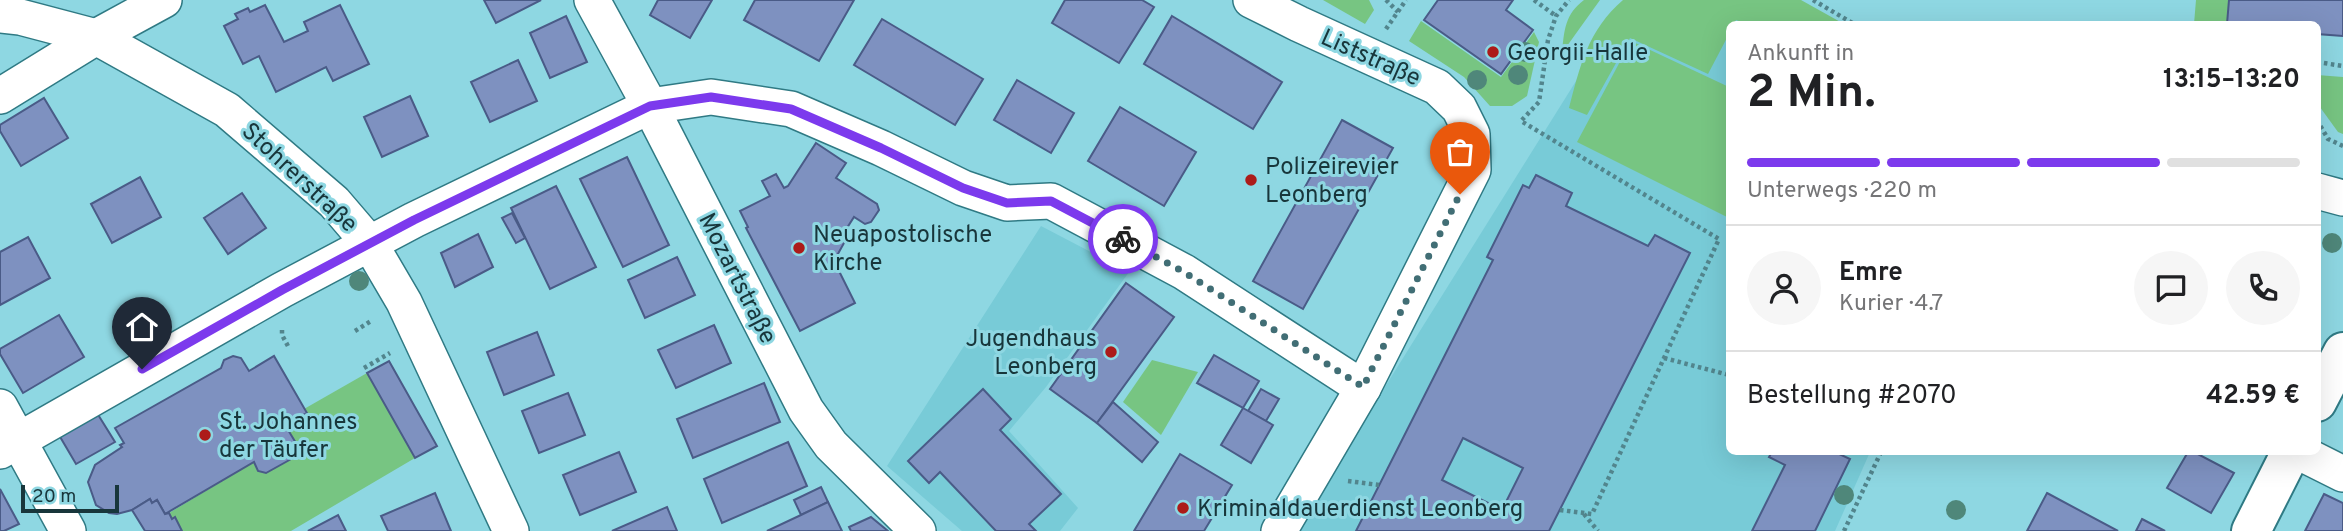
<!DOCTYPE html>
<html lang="de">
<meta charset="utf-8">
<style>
:root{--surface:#fff;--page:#f6f6f6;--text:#202124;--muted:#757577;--line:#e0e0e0;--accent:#7c3aed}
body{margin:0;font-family:Overpass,sans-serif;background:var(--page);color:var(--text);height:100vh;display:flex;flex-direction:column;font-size:26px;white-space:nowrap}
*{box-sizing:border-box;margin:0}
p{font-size:23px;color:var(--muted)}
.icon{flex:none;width:38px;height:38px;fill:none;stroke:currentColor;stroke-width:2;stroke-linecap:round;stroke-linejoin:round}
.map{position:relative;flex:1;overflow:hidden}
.panel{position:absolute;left:1726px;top:21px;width:595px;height:434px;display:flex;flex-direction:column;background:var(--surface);border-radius:10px;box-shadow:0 7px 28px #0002}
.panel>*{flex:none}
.scale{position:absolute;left:21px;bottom:18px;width:98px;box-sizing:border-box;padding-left:7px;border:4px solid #18363b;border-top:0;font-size:19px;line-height:24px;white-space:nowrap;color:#18363b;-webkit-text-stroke:5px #8ed7e2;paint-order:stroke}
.pin{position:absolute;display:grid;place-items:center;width:60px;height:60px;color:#fff;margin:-72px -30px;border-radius:50% 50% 50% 0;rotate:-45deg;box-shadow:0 0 7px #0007}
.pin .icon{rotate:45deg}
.courier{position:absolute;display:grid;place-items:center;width:70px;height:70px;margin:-35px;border:5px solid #7c3aed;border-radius:50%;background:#fff;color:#222;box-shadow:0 2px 9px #0007}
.head em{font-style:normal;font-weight:700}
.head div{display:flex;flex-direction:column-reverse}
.head{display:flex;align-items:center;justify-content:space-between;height:119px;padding:0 21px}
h1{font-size:46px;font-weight:700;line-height:52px}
.bar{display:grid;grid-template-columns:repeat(4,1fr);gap:10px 7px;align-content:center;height:84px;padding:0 21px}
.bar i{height:9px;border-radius:5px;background:var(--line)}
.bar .on{background:var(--accent)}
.bar p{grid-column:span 4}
.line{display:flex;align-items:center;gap:18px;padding:0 21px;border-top:2px solid var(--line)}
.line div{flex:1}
.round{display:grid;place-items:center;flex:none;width:74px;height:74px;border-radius:37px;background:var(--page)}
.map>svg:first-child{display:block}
.built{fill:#78cbd7}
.green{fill:#77c582}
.building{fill:#7e91c0;stroke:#4a5b87;stroke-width:2;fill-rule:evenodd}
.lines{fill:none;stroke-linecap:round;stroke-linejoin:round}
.minor-casing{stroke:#2f7a84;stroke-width:38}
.secondary-casing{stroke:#2f7a84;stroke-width:42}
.path{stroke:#52858d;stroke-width:4.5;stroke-dasharray:3.5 3.5;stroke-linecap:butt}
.minor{stroke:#fff;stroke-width:35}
.secondary{stroke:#fff;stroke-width:38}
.tree{fill:#4f877a}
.done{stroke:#416e75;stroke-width:7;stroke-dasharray:0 12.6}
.route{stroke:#7c3aed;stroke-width:9}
.poi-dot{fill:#ac1b19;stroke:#8ed7e2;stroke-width:2.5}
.labels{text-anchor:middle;stroke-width:6;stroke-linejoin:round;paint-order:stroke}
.poi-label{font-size:24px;fill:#18363b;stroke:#8ed7e2;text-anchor:start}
.street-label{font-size:24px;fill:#18363b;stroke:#8ed7e2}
</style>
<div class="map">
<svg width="2343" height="531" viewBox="0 0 2343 531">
<rect width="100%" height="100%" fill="#8ed7e2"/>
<g class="built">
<path d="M 1632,0 L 1830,24 L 1729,24 L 1729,452 L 1870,452 L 1835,531 L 1295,531 L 1626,1 Z"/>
<path d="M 1041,226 L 1129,272 L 1046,387 L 1009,431 L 1078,508 L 1060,531 L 962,531 L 887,466 Z"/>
</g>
<g class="green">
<path d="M 1323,0 L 1369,0 L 1374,10 L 1365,24 Z"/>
<path d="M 1584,0 L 1600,0 L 1562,53 C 1564,31 1565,14 1584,0 Z"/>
<path d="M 1623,0 L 1801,0 L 1844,24 L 1747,24 L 1736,20 L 1734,24 L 1729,24 L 1729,34 L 1708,74 L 1630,38 L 1587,115 L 1569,108 C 1580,66 1588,30 1623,0 Z"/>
<path d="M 2196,0 L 2229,0 L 2227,24 L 2194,24 Z"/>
<path d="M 1421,21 L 1501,77 L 1534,32 L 1539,42 L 1527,96 L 1512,106 L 1490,106 L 1464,77 L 1409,41 Z"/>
<path d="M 1631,41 L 1729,87 L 1729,218 L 1577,142 Z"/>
<path d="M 2317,75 L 2343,77 L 2343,134 L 2338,132 L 2317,103 Z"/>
<path d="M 1152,360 L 1198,372 L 1161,435 L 1123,402 Z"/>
<path d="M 367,373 L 415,458 L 291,531 L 182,531 L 175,518 L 172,519 L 169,513 L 254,462 L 258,471 L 266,473 L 301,453 L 285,425 L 306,413 L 304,409 Z"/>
</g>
<g class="building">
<path d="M 484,0 L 541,0 L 496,23 Z"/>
<path d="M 658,0 L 712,0 L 690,38 L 650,15 Z"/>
<path d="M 755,0 L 854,0 L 819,61 L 744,20 Z"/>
<path d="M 1065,0 L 1142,0 L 1154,7 L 1119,63 L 1052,23 Z"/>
<path d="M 1438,0 L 1513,0 L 1506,10 L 1533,30 L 1501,74 L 1424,20 Z"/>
<path d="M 2229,0 L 2343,0 L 2343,36 L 2317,34 L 2317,24 L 2227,24 Z"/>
<path d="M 265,5 L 284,42 L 308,31 L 304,22 L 340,5 L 369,64 L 333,81 L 326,67 L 276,92 L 259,56 L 243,64 L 224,26 L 238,19 L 235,14 L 248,8 L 250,12 Z"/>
<path d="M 566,16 L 587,62 L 550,78 L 530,33 Z"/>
<path d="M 1172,16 L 1282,82 L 1253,129 L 1144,64 Z"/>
<path d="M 882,19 L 983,79 L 955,125 L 854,65 Z"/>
<path d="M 518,60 L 537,101 L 490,122 L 471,82 Z"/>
<path d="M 1017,80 L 1074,113 L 1051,153 L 994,120 Z"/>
<path d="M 410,96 L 428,136 L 382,157 L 364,117 Z"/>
<path d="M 44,98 L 68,138 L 21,166 L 0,131 L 0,125 Z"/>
<path d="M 1120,107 L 1196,152 L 1164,206 L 1088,161 Z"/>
<path d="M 1342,120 L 1393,148 L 1303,309 L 1253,281 Z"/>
<path d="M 816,143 L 846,163 L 836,178 L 877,204 L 879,210 L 871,222 L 865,224 L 854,217 L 847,228 L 849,234 L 834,261 L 855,303 L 800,331 L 746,228 L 748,227 L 740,211 L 770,196 L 762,181 L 776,174 L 784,188 L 788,186 Z"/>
<path d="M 627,157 L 669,245 L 623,267 L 580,179 Z"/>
<path d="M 1536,175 L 1572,193 L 1566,206 L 1648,246 L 1655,235 L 1690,253 L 1549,531 L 1356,531 L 1493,260 L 1487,257 L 1523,185 L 1529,188 ZM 1463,438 L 1523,468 L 1502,510 L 1442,480 Z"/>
<path d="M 140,177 L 161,217 L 112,243 L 91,204 Z"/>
<path d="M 556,186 L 596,267 L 550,289 L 511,208 Z"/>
<path d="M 242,193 L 266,228 L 228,254 L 204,218 Z"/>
<path d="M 512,213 L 525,238 L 516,243 L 502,218 Z"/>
<path d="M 478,234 L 493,267 L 455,287 L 441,253 Z"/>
<path d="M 28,237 L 50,278 L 0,305 L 0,252 Z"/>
<path d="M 677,257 L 695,295 L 645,318 L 628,280 Z"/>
<path d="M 1126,283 L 1174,317 L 1097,423 L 1050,389 Z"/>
<path d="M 59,315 L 84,357 L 23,393 L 0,354 L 0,349 Z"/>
<path d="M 714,325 L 731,363 L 676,388 L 658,350 Z"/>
<path d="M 537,332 L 554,375 L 504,395 L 487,352 Z"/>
<path d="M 1214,355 L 1259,381 L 1243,408 L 1197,383 Z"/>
<path d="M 233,356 L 241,358 L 249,371 L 274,356 L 307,413 L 285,425 L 302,453 L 266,473 L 258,471 L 254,462 L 165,514 L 157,500 L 152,503 L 150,499 L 132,510 L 117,514 L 109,513 L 96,505 L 88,482 L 95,465 L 122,447 L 120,445 L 124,443 L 115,428 L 221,368 L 224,360 Z"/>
<path d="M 389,361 L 437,446 L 415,458 L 367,373 Z"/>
<path d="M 764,383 L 780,422 L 693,458 L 677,419 Z"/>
<path d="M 983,389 L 1011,419 L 1000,430 L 1061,494 L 1029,524 L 1036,531 L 996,531 L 940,472 L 929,483 L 908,461 Z"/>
<path d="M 1261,389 L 1279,399 L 1266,421 L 1248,411 Z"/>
<path d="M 568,393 L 585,435 L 539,453 L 522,411 Z"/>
<path d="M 1113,402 L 1158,442 L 1142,462 L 1097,423 Z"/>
<path d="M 1243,408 L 1273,425 L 1251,463 L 1221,445 Z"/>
<path d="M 97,413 L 115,442 L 76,464 L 59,435 Z"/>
<path d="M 788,442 L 807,486 L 722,523 L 704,479 Z"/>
<path d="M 619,452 L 636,492 L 580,515 L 563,475 Z"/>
<path d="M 1772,452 L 1835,452 L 1850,459 L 1815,531 L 1752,531 L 1785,465 L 1769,457 Z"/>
<path d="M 2188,452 L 2194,452 L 2234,473 L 2211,513 L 2167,488 Z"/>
<path d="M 1180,454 L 1232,485 L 1204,531 L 1134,531 Z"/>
<path d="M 821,487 L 828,502 L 801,515 L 794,500 Z"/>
<path d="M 0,489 L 19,524 L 4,531 L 0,531 Z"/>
<path d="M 435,493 L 451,531 L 388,531 L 381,516 Z"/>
<path d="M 2047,493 L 2118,531 L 2027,531 Z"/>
<path d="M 2324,494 L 2343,503 L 2343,531 L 2305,531 Z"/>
<path d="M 150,499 L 152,503 L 157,500 L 165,514 L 169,513 L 172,519 L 175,517 L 182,531 L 145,531 L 132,510 Z"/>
<path d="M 828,502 L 842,531 L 767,531 L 801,515 Z"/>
<path d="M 667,507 L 677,531 L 612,531 Z"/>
<path d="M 338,515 L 346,531 L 308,531 Z"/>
<path d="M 871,517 L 888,531 L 851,531 L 849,527 Z"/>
<path d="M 2142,519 L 2165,531 L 2136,531 Z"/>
</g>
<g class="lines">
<defs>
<g id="minor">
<path d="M 592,0 L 650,106 L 806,410 L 831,445 L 918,531"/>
<path d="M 1251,0 L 1299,24 L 1437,87 L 1459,108 L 1472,134 L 1473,170 L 1363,388 L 1279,531"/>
<path d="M 0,15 L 20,17 L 96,37 L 227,110 L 334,202 L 370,244 L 404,302 L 511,531"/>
<path d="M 0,96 L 96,37 L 164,0"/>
<path d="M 2317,191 L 2343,198"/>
<path d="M 0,407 L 68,531"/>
<path d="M 0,451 L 282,290 L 414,220 L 650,106 L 711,97 L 791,109 L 881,148 L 963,188 L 1007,203 L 1051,201 L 1184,272 L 1363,388"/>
<path d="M 2299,452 L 2343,474"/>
</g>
<g id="secondary">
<path d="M 2317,402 L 2343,352"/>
<path d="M 2251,531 L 2291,452"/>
</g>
</defs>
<use href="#minor" class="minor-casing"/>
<use href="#secondary" class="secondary-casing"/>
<g class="path">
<path d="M 1386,0 L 1398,12"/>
<path d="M 1534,0 L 1556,16"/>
<path d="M 1813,0 L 1854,24"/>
<path d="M 1386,29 L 1406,0"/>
<path d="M 2317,62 L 2343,66"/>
<path d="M 2317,120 L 2328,139 L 2343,146"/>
<path d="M 282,330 L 282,335 L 289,348"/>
<path d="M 355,331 L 371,321"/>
<path d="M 1664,358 L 1729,375"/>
<path d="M 364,368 L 390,353"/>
<path d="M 1348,481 L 1379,485"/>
<path d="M 1560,510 L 1592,514 L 1719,239 L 1521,121 L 1539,102 L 1548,40 L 1556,16 L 1569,0"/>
<path d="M 1584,514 L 1598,531"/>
<path d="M 1844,531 L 1881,452"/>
</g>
<use href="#minor" class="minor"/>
<use href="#secondary" class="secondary"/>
</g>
<g class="tree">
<circle cx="1525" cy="52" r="10"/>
<circle cx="1518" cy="75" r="10"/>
<circle cx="1477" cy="80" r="10"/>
<circle cx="2332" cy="243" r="10"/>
<circle cx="359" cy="281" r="10"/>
<circle cx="1844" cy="495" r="10"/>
<circle cx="1956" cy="510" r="10"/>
</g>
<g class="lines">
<path class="done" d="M 1123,239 L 1184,272 L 1363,387 L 1460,194"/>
<path class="route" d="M 142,369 L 282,290 L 414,220 L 650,106 L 711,97 L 791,109 L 881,148 L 963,188 L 1007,203 L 1051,201 L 1123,239"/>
</g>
<g class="poi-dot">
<circle cx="1493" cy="52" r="7"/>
<circle cx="1251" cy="180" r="7"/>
<circle cx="799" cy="248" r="7"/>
<circle cx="1111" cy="352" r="7"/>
<circle cx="205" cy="435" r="7"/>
<circle cx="1183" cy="508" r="7"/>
</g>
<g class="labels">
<g class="poi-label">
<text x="1507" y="60">Georgii-Halle</text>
<text x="1265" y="174">Polizeirevier<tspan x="1265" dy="28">Leonberg</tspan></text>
<text x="813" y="242">Neuapostolische<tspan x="813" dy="28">Kirche</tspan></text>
<text x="1097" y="346" text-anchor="end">Jugendhaus<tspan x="1097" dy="28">Leonberg</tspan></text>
<text x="219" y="429">St. Johannes<tspan x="219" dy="28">der Täufer</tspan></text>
<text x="1197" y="516">Kriminaldauerdienst Leonberg</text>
</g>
<g class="street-label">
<text transform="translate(1371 57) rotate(24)" y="8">Liststraße</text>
<text transform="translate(300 177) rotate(43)" y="8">Stohrerstraße</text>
<text transform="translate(738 278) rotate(63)" y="8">Mozartstraße</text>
</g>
</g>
</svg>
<div class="scale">20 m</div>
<div class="pin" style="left:1460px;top:194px;background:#ea580c"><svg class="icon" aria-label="bag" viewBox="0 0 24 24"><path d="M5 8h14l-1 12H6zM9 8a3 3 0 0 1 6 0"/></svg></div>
<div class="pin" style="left:142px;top:369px;background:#1f2937"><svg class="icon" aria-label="home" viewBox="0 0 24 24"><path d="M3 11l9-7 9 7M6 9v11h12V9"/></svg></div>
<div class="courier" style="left:1123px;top:239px"><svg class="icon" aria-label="bike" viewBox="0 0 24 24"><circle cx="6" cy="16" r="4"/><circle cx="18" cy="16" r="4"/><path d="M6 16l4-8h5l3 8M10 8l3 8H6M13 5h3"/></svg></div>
<section class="panel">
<div class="head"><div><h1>2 Min.</h1><p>Ankunft in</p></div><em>13:15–13:20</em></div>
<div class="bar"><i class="on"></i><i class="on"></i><i class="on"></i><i></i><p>Unterwegs · 220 m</p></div>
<div class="line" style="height:126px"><a class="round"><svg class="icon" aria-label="person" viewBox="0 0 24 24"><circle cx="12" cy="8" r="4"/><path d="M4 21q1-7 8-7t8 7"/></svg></a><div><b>Emre</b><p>Kurier · 4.7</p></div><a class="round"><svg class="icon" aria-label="chat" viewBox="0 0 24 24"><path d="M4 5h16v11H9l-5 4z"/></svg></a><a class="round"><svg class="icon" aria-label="phone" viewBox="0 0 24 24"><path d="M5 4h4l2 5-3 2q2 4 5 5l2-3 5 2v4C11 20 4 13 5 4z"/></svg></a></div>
<div class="line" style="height:91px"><div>Bestellung #2070</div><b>42.59 €</b></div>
</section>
</div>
